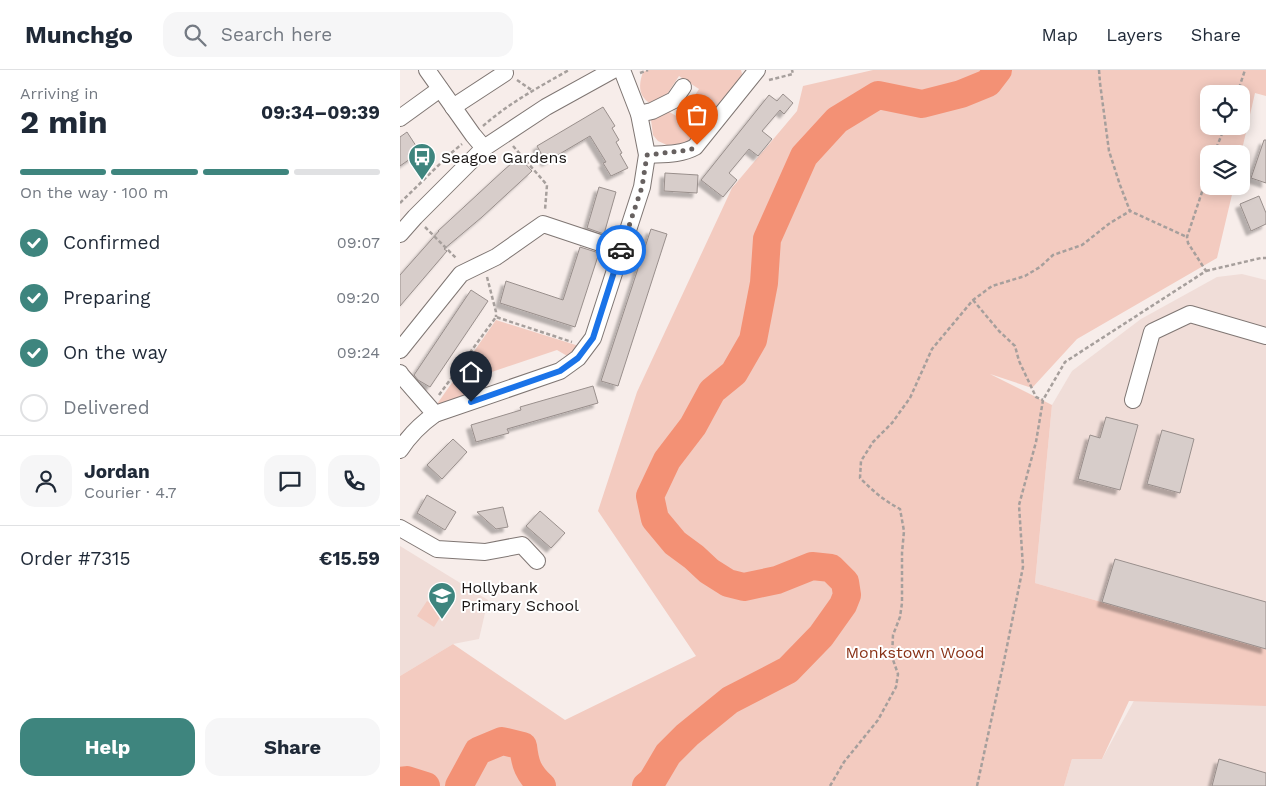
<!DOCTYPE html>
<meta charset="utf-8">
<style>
:root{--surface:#fff;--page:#f6f6f7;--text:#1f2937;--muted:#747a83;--line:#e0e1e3;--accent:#3e857e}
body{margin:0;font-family:"Work Sans",sans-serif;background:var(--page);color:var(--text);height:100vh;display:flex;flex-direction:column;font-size:19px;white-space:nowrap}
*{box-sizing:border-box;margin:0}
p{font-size:16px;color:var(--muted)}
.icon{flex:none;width:28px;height:28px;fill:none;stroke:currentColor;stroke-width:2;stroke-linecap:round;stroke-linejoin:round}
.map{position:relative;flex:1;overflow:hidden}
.details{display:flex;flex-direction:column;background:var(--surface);width:400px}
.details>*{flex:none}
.tools{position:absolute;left:800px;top:15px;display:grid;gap:10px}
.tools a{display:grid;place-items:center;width:50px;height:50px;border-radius:10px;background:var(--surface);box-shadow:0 2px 12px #0003;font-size:25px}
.pin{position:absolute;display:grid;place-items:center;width:42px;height:42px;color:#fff;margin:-51px -21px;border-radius:50% 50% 50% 0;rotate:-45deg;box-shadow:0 0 5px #0007}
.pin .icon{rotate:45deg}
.courier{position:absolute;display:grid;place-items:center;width:50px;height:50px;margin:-25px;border:4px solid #1a73e8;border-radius:50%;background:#fff;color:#222;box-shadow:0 1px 6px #0007}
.headline em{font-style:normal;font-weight:700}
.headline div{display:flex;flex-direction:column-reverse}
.headline{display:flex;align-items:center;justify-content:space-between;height:85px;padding:0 20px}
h1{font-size:32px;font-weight:700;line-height:38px}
.bar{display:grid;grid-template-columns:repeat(4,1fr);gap:8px 5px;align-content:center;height:60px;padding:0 20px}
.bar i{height:6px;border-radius:4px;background:var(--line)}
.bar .active{background:var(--accent)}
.bar p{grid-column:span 4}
.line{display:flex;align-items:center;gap:12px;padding:0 20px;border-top:1px solid var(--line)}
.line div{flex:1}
.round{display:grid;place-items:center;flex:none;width:52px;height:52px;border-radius:15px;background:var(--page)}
ol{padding:0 20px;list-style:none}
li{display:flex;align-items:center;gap:15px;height:55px}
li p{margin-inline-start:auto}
li .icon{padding:5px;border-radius:50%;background:var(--accent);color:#fff;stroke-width:4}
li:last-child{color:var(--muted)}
li i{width:28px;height:28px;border:2px solid var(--line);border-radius:50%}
.action{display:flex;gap:10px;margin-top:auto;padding:10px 20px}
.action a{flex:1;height:58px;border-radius:15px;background:var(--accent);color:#fff;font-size:20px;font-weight:700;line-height:58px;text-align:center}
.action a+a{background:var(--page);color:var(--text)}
header{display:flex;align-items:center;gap:30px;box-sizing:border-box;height:70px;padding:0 25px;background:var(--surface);border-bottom:1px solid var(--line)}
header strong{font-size:24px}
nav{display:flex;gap:28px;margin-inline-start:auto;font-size:18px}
.search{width:350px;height:45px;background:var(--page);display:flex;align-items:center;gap:12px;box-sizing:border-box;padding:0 18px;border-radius:15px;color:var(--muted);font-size:19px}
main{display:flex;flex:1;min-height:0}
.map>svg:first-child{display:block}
.built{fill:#f0ddd8}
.green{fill:#f3cbc0;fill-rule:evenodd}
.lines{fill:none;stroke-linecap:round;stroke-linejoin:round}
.river{stroke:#f39175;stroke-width:28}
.building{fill:#d7cdca;stroke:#998f8c;filter:url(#shadow)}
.minor-casing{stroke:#7f7673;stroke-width:18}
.path{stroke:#a69f9c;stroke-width:2.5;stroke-dasharray:4 2.5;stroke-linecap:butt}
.minor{stroke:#fff;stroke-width:16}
.done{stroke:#676160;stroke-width:5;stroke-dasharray:0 9}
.route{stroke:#1a73e8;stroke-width:6}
.labels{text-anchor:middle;stroke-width:4;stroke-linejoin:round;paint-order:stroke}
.poi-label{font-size:16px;fill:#1a1615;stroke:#fff;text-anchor:start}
.park-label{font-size:16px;fill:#893217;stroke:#fff}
</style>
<header>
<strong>Munchgo</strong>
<div class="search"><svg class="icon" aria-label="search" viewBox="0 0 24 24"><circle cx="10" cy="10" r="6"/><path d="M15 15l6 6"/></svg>Search here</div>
<nav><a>Map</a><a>Layers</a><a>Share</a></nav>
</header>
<main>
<section class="details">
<div class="headline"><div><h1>2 min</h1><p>Arriving in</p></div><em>09:34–09:39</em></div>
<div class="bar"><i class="active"></i><i class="active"></i><i class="active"></i><i></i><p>On the way · 100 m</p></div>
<ol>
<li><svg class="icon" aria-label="check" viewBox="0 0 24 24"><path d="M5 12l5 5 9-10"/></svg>Confirmed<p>09:07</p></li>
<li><svg class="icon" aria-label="check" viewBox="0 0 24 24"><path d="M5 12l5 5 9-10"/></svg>Preparing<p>09:20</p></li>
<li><svg class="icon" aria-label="check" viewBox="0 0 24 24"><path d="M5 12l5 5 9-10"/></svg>On the way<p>09:24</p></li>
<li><i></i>Delivered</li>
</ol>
<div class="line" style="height:90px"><a class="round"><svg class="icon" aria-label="person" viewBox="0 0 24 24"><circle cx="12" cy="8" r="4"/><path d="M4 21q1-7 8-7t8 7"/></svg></a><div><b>Jordan</b><p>Courier · 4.7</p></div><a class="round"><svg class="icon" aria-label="chat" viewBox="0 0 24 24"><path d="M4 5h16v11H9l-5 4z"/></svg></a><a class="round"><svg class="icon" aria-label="phone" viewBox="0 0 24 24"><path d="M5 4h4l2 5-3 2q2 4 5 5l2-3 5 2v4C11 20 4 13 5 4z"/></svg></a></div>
<div class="line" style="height:65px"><div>Order #7315</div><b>€15.59</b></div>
<div class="action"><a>Help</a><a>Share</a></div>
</section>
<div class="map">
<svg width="866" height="716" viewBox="0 0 866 716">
<defs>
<filter id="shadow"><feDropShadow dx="-4.5" dy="4.5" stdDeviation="1" flood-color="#0004"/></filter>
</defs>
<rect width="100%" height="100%" fill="#f7edea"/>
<g class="built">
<path d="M 842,204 L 866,210 L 866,579 L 635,513 L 652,335 L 672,301 L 741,249 L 817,207 Z"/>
<path d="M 0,476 L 88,530 L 79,569 L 53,574 L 0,606 Z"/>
<path d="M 736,627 L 866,634 L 866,716 L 664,716 L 672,689 L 702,689 Z"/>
</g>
<g class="green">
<path d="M 248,0 L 341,0 L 342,4 L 340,13 L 290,73 L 267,75 L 258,71 L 253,65 L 251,50 L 253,45 L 264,39 L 280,48 L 299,19 L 279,6 L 262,32 L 251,34 C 249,32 246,31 244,28 C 238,21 240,10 243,2 Z"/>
<path d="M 473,0 L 866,0 L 866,26 L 855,23 L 841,84 L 809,84 L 809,116 L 834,116 L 817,188 L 677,269 L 632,318 L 590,304 L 652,335 L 635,513 L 866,579 L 866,636 L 729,631 L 702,689 L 672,689 L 664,716 L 0,716 L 0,606 L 53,574 L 165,650 L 296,586 L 198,441 L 237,322 L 332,118 L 397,41 L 403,16 ZM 809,24 L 841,24 L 841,56 L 809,56 Z"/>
<path d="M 96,250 L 179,276 L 169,287 L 157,280 L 74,308 L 68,325 L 42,335 L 37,334 Z"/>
<path d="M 27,531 L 44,541 L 34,557 L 17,546 Z"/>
</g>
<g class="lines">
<g class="river">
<path d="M 0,711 L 7,710 L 26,716"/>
<path d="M 59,716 L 78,681 L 102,671 L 123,676 C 125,694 128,703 142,716"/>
<path d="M 246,716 L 252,711 L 268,684 L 287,665 L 330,630 L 388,600 L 421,566 L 443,535 L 447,525 L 445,512 L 431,498 L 412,496 L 377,510 L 344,517 L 328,513 L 309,501 L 294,487 L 275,473 L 255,449 L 250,426 L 267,390 L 293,356 L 312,321 L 334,303 L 353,270 L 364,213 L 367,169 L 404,86 L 437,50 L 478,25 L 522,34 L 561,24 L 588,13 L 598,0"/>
</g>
</g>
<g class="building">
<path d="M 383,24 L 393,33 L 384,44 L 380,40 L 362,61 L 372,69 L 358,86 L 349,79 L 329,103 L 337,110 L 323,127 L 301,110 L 369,25 L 377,31 Z"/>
<path d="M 203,37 L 215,56 L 212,58 L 219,70 L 216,72 L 222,83 L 220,84 L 228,98 L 211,106 L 203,93 L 206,92 L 190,66 L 146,92 L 137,76 Z"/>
<path d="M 7,62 L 20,82 L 0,96 L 0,67 Z"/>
<path d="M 864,70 L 866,70 L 866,113 L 851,108 Z"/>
<path d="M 119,87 L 132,101 L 82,147 L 44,179 L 47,181 L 0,236 L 0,205 L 39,161 L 38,161 L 104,100 Z"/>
<path d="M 265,103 L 298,105 L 297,123 L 264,121 Z"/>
<path d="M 199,117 L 216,122 L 204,164 L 187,158 Z"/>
<path d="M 859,126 L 866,143 L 866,154 L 851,161 L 840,134 Z"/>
<path d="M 251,159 L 267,164 L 218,316 L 201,311 Z"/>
<path d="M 180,177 L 199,183 L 175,257 L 100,233 L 106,211 L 163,230 Z"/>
<path d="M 71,220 L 88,231 L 30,317 L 18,310 L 14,305 Z"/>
<path d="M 193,316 L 198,333 L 107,359 L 109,363 L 76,372 L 71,355 L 121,340 L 120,337 Z"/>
<path d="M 706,347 L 738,355 L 720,420 L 678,409 L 690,365 L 700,368 Z"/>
<path d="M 762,360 L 794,369 L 780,423 L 747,414 Z"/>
<path d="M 53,369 L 67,382 L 42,409 L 27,395 Z"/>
<path d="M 27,425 L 56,442 L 45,460 L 17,443 Z"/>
<path d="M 103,437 L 108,457 L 96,459 L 77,442 Z"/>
<path d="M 140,441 L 165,463 L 151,478 L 126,456 Z"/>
<path d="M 715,489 L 866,532 L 866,579 L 702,532 Z"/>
<path d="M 819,689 L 866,703 L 866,716 L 812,716 Z"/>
</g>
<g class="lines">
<defs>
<g id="minor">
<path d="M 27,0 L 73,65 L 84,78"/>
<path d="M 53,37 L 105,3 L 103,0"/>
<path d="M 239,44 L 252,41 L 274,30 L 283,17"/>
<path d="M 0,48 L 40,19"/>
<path d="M 247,85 C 262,84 281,85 295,77 L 357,0"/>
<path d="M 0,164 L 15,147 L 84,78 L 146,37 L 213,0"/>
<path d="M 0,280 L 61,204 L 96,187 L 143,154 L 221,180"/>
<path d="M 0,303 L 1,305 L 35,344"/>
<path d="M 733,330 L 752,262 L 790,244 L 866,266"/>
<path d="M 0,380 C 9,366 21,354 35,344 L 160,301 L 178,288 L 193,268 L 242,117 L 247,85 L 239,44 L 222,0"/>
<path d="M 0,458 L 37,479 L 85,482 L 122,475 L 137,491"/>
</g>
</defs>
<use href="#minor" class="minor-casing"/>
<g class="path">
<path d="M 699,0 L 700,13 L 709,81 L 720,115 L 730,141 L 787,167"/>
<path d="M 240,3 L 248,0"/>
<path d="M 117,10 L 133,21"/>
<path d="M 369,10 L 393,4 L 392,0"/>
<path d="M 837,24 L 845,0"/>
<path d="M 83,56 C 109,33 139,17 169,0"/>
<path d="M 113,76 L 147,115 L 145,140"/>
<path d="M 814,84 L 825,56"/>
<path d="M 0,133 L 50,84 L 62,74"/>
<path d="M 25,157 L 56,188"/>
<path d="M 806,201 L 861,188 L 866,188"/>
<path d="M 87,207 L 96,242 L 96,247"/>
<path d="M 573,230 L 599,261 L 615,276 L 619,291 L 636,327 L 643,330"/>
<path d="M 39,325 L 96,247 L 172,272"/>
<path d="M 430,716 L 444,692 L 478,650 L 496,617 L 498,604 L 492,587 L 493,565 L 500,547 L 502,533 L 502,483 L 504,461 L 500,439 C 483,430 473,421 460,408 L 461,391 L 473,372 L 492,353 L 510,328 L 532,279 L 573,230 L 592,216 L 625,206 L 640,197 L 653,185 L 682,175 L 710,153 L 730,141"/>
<path d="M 577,716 L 604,591 L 623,497 L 619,435 L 636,372 L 643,330 L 665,292 L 806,201 L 788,173 L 787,167 L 809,101"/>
</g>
<use href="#minor" class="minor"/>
</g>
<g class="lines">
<path class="done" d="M 221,180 L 242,117 L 247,85 L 289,80 L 295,78 L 297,75"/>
<path class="route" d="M 71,332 L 160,301 L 178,288 L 193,268 L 221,180"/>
</g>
<defs>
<symbol id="bus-pin" viewBox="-11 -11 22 30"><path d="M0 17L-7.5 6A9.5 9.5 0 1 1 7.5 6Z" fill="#3e857e" stroke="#fff"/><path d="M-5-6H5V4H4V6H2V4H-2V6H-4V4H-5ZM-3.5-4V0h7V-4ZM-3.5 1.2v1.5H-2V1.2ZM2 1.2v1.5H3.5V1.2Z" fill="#fff"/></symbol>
<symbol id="school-pin" viewBox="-11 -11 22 30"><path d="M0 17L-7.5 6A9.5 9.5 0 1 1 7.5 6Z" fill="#3e857e" stroke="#fff"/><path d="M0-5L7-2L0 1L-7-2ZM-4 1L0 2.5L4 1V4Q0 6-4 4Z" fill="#fff"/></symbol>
</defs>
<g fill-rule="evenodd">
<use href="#bus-pin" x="6" y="71" width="32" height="43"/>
<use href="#school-pin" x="26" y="510" width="32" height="43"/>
</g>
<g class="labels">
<g class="poi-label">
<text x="41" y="93">Seagoe Gardens</text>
<text x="61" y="523">Hollybank<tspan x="61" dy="18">Primary School</tspan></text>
</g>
<g class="park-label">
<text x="515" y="588">Monkstown Wood</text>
</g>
</g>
</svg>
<div class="tools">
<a><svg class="icon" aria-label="locate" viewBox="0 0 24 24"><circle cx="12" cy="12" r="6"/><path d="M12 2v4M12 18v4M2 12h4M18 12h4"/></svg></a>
<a><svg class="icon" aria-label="layers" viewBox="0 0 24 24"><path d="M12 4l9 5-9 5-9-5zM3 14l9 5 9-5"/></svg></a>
</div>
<div class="pin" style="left:297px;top:75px;background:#ea580c"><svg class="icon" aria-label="bag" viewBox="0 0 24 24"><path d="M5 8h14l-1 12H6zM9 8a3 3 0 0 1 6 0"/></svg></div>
<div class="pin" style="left:71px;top:332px;background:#1f2937"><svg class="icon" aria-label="home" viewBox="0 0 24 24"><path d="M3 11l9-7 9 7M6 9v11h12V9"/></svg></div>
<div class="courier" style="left:221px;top:180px"><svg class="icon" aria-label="car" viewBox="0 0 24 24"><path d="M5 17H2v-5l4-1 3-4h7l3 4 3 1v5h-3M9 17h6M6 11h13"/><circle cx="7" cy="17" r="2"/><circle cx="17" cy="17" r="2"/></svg></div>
</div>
</main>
